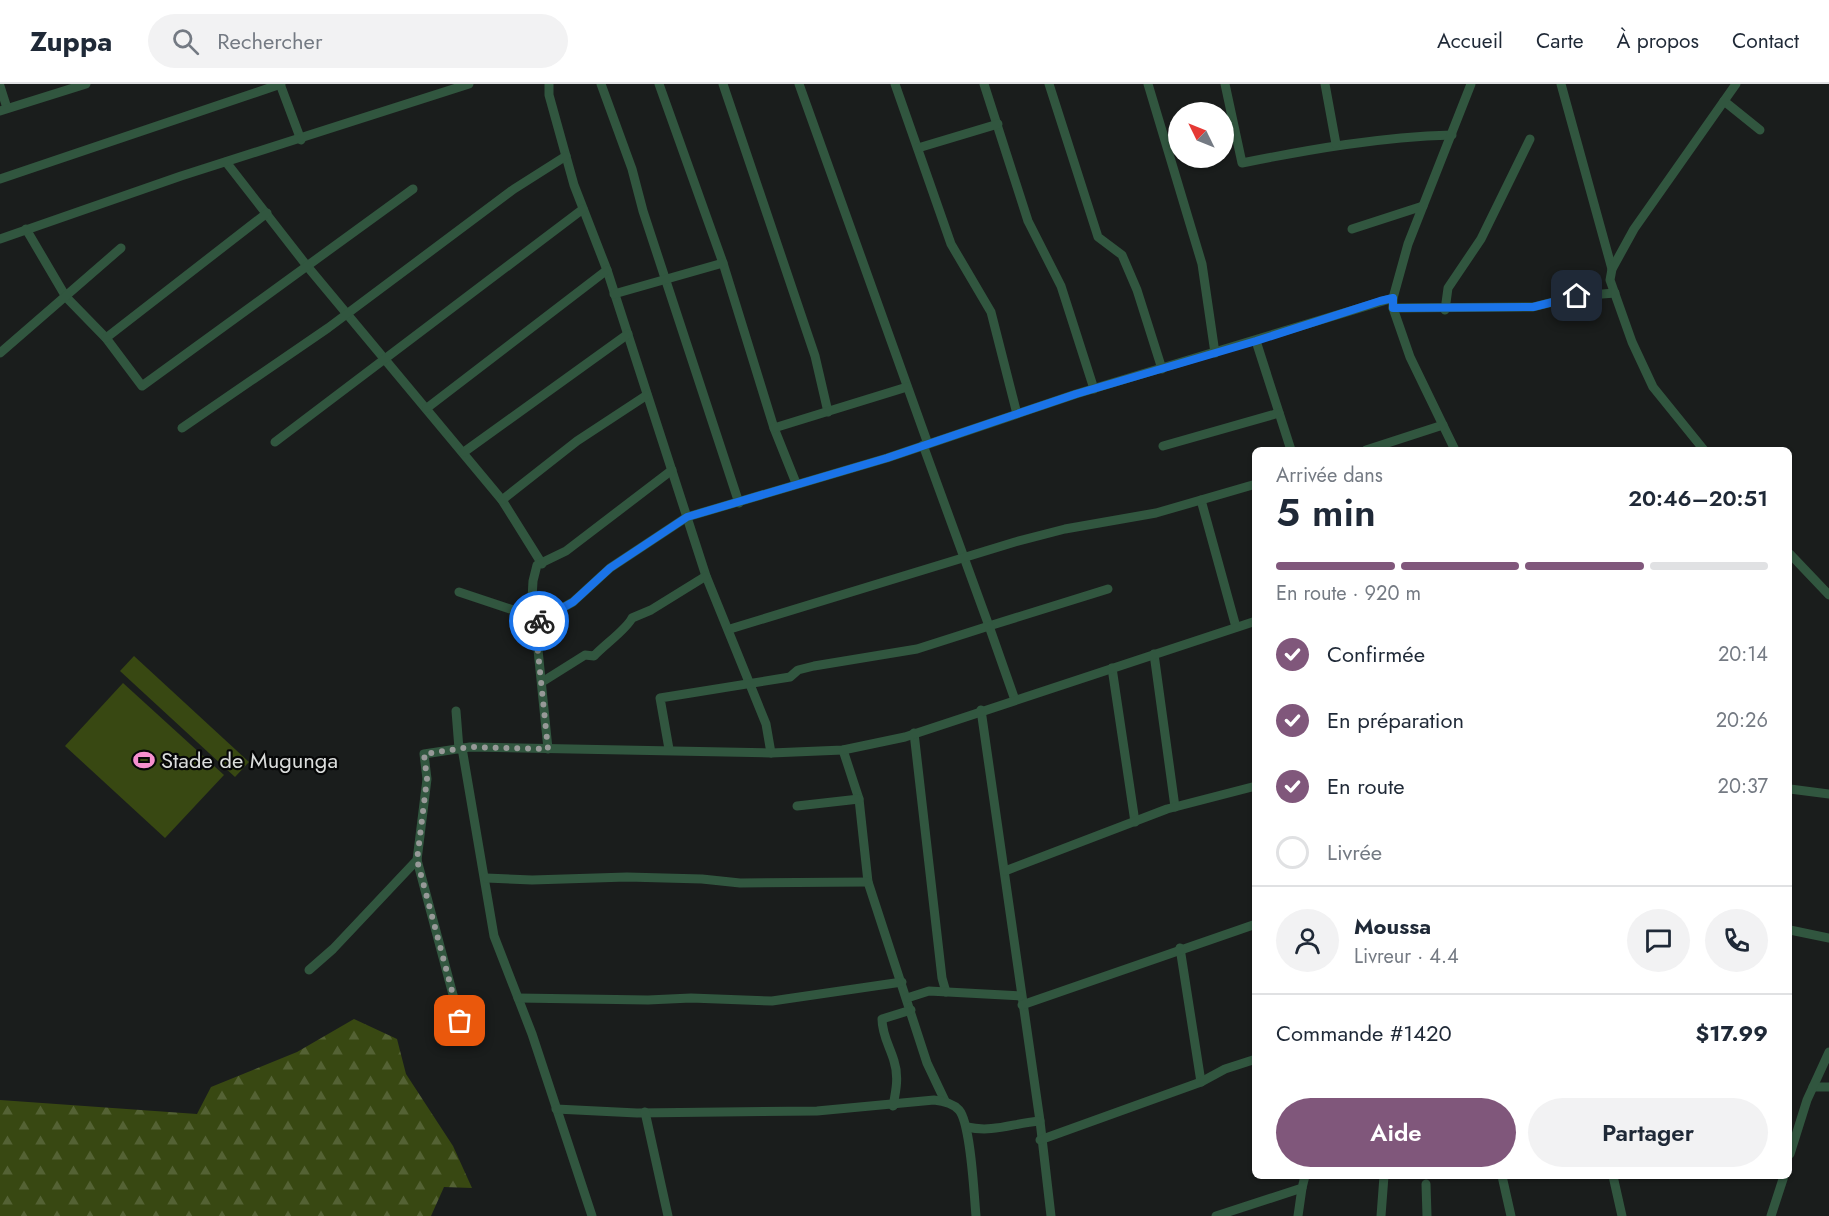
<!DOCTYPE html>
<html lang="fr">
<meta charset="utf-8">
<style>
:root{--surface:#fff;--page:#f2f2f3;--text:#1f2937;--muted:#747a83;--line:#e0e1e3;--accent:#80577b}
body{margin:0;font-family:Jost,sans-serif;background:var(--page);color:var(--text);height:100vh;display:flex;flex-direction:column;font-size:22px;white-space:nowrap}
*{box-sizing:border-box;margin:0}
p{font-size:20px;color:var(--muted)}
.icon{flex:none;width:33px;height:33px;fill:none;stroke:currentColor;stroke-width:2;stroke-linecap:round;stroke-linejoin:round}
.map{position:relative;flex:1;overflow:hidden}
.side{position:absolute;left:1252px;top:363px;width:540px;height:732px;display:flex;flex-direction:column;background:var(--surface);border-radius:9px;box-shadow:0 2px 4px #0004}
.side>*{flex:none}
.needle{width:39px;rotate:313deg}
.buttons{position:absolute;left:1168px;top:18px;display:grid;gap:12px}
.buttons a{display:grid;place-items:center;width:66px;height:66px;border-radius:50%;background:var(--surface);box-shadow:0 2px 4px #0004;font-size:30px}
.pin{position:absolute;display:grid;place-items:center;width:51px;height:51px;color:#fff;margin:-26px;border-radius:12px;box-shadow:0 3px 9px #0006}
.courier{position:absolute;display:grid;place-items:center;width:60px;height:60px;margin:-30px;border:4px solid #1a73e8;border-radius:50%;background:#fff;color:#222;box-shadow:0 2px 8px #0007}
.overview em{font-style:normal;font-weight:600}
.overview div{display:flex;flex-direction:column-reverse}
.overview{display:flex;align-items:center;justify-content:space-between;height:102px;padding:0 24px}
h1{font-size:39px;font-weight:600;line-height:45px}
.bar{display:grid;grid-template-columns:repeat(4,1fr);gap:9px 6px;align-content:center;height:72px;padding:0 24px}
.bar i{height:8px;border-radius:4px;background:var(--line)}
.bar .selected{background:var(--accent)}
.bar p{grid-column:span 4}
.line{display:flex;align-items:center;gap:15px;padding:0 24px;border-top:2px solid var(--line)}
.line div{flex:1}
.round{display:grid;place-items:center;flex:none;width:63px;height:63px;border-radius:32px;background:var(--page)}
ol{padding:0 24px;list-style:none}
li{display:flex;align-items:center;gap:18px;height:66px}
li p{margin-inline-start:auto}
li .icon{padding:6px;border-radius:50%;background:var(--accent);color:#fff;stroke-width:4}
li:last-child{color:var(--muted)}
li i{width:33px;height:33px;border:3px solid var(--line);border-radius:50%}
.action{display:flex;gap:12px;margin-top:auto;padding:12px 24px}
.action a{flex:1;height:69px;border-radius:36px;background:var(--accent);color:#fff;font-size:24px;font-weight:600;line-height:69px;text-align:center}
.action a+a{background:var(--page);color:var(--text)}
header{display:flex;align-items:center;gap:36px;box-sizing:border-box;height:84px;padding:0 30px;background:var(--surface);border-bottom:2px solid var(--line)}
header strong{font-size:28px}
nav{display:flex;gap:33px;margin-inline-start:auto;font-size:21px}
.search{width:420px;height:54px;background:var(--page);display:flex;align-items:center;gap:15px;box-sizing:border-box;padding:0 21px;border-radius:33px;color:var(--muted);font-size:22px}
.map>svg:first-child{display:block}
.grass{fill:#384812}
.forest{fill:url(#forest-firs)}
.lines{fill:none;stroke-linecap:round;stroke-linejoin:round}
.street{stroke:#31563f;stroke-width:9}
.done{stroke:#979998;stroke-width:6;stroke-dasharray:0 10.8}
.route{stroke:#1a73e8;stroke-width:8}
.labels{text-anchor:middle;stroke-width:4.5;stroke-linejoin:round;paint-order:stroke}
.poi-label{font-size:22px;fill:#dadcdb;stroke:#060707;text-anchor:start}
</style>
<header>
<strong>Zuppa</strong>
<div class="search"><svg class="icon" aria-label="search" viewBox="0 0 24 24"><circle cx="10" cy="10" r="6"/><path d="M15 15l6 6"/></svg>Rechercher</div>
<nav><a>Accueil</a><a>Carte</a><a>À propos</a><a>Contact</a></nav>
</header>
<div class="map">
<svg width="1829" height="1132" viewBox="0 0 1829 1132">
<defs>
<pattern id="forest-firs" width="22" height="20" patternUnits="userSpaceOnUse" patternTransform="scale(1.5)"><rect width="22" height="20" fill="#384812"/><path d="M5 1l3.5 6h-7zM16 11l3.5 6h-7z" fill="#546234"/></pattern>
</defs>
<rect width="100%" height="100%" fill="#1a1d1c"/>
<g class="grass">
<path d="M 134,572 L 249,678 L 235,693 L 120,587 Z"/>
<path d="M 123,599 L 224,691 L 165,754 L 65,662 Z"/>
</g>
<path class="forest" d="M 354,935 L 397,955 L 406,990 L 453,1062 L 472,1104 L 444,1103 L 431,1132 L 0,1132 L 0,1016 L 197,1030 L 211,1003 L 297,968 Z"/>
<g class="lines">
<g class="street">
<path d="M 280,0 L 301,56"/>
<path d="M 549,0 L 549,11 L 574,101 L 607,186 L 706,492 L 766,640 L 771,669"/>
<path d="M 601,0 L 632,85 L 643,127 L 739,419"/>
<path d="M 659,0 L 723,179 L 774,344 L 796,399"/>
<path d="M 723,0 L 815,272 L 828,328"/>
<path d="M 799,0 L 928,360"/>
<path d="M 895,0 L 951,160 L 991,228 L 1017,330"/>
<path d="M 984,0 L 1028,137 L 1061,202 L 1094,305"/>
<path d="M 1049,0 L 1098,153 L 1122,171 L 1137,206 L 1162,285"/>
<path d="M 1148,0 L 1202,180 L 1215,269"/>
<path d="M 1225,0 L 1242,79 C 1312,65 1380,53 1452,51"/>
<path d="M 1325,0 L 1336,60"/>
<path d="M 1561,0 L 1612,185"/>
<path d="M 0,2 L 7,24"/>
<path d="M 1724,17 L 1760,46"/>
<path d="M 0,27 L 86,0"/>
<path d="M 918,64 L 998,40"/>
<path d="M 226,78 L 307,182 L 502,416 L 542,480"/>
<path d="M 0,95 L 281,0"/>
<path d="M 26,145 L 66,213 L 106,254 L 142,302 L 413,105"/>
<path d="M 1352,145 L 1423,122"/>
<path d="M 0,155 L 181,92 L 469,0"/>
<path d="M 614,210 L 723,179"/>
<path d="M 1393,224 L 1533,223 L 1577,212 L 1615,209"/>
<path d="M 1445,226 L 1448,204 L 1481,155 L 1530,55"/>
<path d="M 106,254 L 267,129"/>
<path d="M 1256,257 L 1291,366"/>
<path d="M 0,269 L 121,164"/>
<path d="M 427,324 L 607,186"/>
<path d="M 182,344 L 328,244 L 514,105 L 566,72"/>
<path d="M 774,344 L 907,303"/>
<path d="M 275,358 L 583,125"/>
<path d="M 923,361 L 989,542 L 1108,505"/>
<path d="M 1163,362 L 1279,329"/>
<path d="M 1366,366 L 1443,341"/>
<path d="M 1455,366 L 1410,273 L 1393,224 L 1393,214 L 1408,160 L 1471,0"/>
<path d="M 1704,366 L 1653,303 L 1632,258 L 1610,196 L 1612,185 L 1634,145 L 1736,0"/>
<path d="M 464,368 L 628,250"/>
<path d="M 502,416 L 577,357 L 647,311"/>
<path d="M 1201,416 L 1236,543"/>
<path d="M 1790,470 L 1829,511"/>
<path d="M 459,508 L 531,532"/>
<path d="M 535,539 L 573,518 L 610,484 L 687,433 L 887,374 L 1076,310 L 1393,214"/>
<path d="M 730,545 L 1015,458 L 1065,445 L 1156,429 L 1256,400"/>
<path d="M 1154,570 L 1175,723"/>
<path d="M 1112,584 L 1135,738"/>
<path d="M 542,598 L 585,571 L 594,572 C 604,561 627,545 632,534 L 651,526 L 706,492"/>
<path d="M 981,626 L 1040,1037 L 1051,1132"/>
<path d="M 456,627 L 459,665"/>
<path d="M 914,649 L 942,894 L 946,908"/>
<path d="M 462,664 L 494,852 L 532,950 L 592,1132"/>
<path d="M 548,665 L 535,536 L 531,532 L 533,497 L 537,481 L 566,467 L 672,386"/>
<path d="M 669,665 L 660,614 L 790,593 L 798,586 L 814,582 L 917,565 L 989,542 L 1015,616"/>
<path d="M 843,666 L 859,715 L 868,798 L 927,979 L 945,1017"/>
<path d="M 1790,705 L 1829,710"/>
<path d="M 797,722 L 859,715"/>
<path d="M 417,776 L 460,937"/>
<path d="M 1005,787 L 1167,725 L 1256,702"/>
<path d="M 486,794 L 532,796 L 627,793 L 702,795 L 740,799 L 868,798"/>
<path d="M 1790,846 L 1829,854"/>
<path d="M 1180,864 L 1201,998"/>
<path d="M 309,886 L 333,865 L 417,776 L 427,695 L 424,670 L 470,663 L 771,669 L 843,666 L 905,653 L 1256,537"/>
<path d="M 518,914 L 648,916 L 691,914 L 772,917 L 902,898"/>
<path d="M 907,914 L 929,907 L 1021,912"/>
<path d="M 1022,921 L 1256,840"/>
<path d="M 1813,1003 L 1829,1003"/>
<path d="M 893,1022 C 896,1007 899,992 894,977 C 890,963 882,951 882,935 L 911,926"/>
<path d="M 556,1025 L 637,1029 L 817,1027 L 934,1016 C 943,1017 953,1019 959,1026 C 971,1040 974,1111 976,1132"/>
<path d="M 645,1028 L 668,1132"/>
<path d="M 967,1043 C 993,1049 1014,1039 1040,1037"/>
<path d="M 1040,1056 L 1201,998 L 1225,985 L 1256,975"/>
<path d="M 1790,1070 L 1807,1016 L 1829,968"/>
<path d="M 1502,1092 L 1511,1132"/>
<path d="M 1613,1092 L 1622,1132"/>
<path d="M 1426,1100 L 1427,1132"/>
<path d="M 1216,1132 L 1302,1104 L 1305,1092"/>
<path d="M 1298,1132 L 1302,1104"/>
<path d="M 1381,1132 L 1384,1092"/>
<path d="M 1771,1132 L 1784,1092"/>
</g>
</g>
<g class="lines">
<path class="done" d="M 460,937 L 417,776 L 427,695 L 424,670 L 470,663 L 548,665 L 535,539 L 539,537"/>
<path class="route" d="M 539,537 L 573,518 L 610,484 L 687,433 L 887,374 L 1076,310 L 1256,257 L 1380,217 L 1393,214 L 1393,224 L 1533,223 L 1577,212"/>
</g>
<defs>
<symbol id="stadium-bare" viewBox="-9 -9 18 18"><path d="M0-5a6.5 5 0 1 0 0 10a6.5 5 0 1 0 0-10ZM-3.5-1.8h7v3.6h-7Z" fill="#f790cf" stroke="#060707" stroke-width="2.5" paint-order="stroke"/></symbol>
</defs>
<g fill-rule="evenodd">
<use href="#stadium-bare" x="129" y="661" width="30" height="30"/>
</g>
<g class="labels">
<g class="poi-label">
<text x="161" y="684">Stade de Mugunga</text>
</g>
</g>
</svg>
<div class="buttons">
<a><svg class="needle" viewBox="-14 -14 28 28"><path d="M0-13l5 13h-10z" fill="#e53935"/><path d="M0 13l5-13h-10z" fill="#747a83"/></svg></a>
</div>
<div class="pin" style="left:460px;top:937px;background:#ea580c"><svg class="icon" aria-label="bag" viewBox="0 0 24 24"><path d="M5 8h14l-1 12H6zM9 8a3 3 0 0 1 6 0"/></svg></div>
<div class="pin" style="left:1577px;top:212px;background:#1f2937"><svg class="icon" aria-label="home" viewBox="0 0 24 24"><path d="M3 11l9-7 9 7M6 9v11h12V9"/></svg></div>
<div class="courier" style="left:539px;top:537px"><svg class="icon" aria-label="bike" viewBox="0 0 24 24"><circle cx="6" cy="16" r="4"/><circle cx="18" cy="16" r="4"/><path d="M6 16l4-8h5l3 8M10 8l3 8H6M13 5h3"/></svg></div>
<section class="side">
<div class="overview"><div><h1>5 min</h1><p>Arrivée dans</p></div><em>20:46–20:51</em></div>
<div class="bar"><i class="selected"></i><i class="selected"></i><i class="selected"></i><i></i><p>En route · 920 m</p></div>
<ol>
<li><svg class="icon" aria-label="check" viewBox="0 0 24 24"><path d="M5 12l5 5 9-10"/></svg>Confirmée<p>20:14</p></li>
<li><svg class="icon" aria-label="check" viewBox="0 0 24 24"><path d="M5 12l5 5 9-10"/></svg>En préparation<p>20:26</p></li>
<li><svg class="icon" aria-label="check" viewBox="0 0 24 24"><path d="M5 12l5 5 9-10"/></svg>En route<p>20:37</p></li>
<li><i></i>Livrée</li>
</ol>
<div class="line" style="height:108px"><a class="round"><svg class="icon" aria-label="person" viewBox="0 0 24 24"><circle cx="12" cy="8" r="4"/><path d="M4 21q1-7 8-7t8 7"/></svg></a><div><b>Moussa</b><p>Livreur · 4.4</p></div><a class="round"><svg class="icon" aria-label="chat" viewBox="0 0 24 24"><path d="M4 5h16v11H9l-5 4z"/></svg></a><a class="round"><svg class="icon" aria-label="phone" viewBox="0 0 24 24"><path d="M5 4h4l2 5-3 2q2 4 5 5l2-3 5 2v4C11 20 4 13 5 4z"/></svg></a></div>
<div class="line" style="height:78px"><div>Commande #1420</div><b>$17.99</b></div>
<div class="action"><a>Aide</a><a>Partager</a></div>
</section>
</div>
